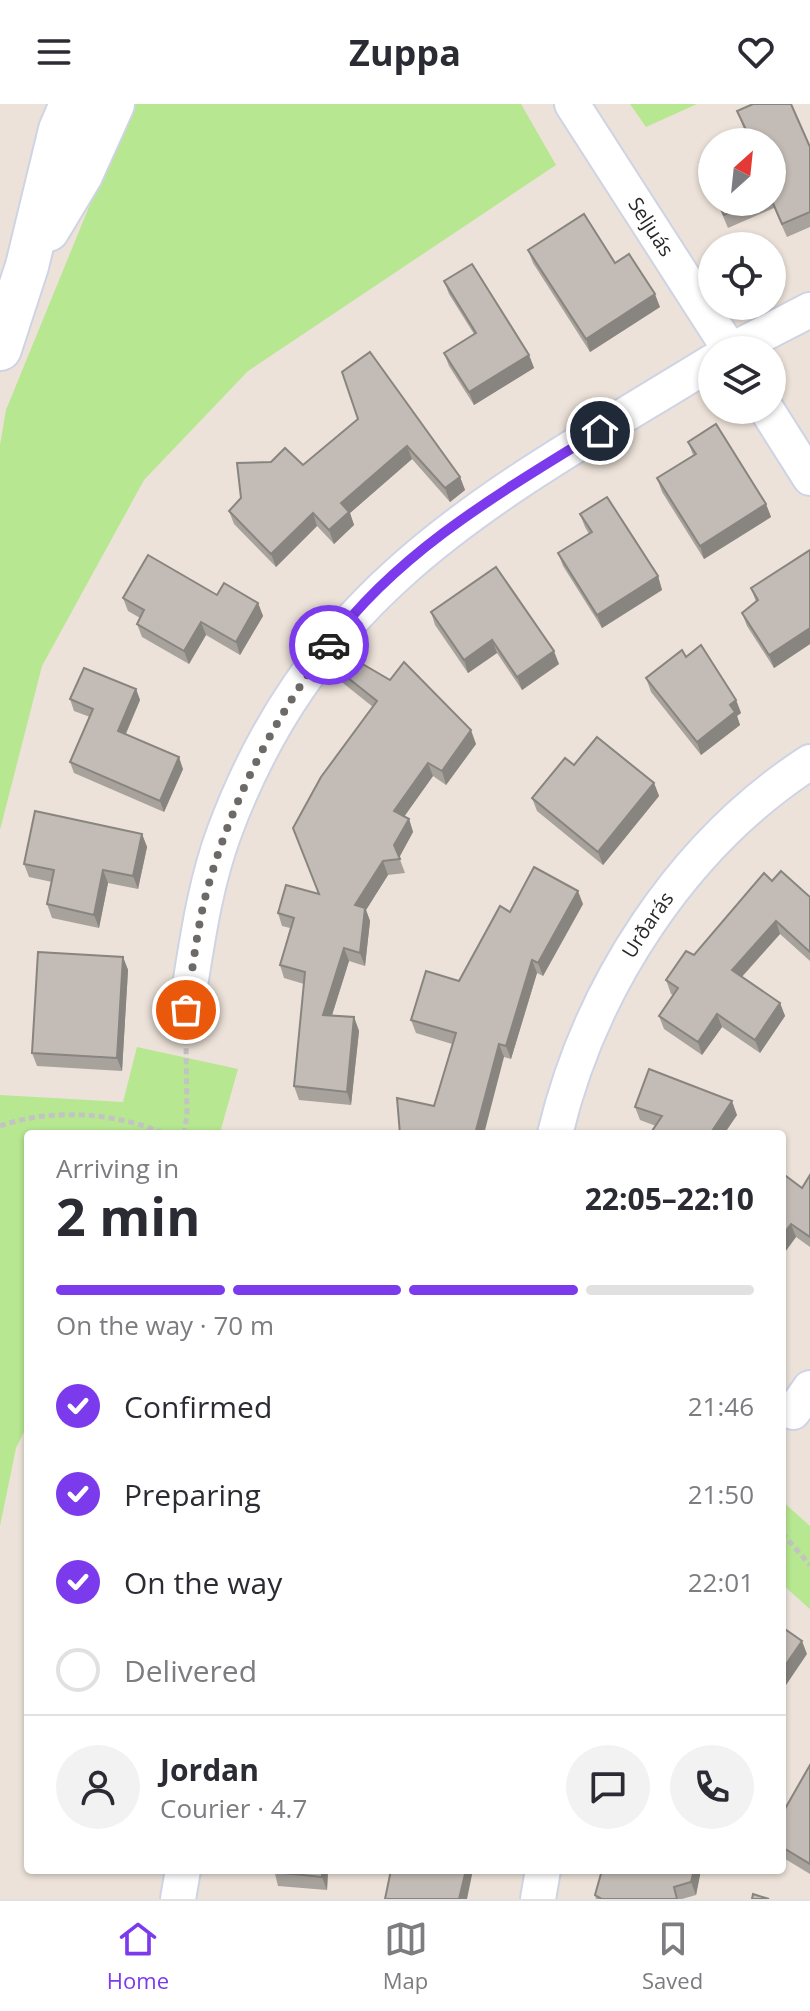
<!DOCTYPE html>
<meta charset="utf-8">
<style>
:root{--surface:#fff;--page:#f2f2f3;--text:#2b2b33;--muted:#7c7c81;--line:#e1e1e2;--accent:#7c3aed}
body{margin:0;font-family:"Open Sans",sans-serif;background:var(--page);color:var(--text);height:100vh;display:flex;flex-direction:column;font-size:30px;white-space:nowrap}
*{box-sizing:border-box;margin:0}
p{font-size:26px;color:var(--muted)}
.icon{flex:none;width:44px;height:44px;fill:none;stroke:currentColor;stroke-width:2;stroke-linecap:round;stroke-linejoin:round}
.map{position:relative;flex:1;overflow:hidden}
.details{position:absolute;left:24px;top:1026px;width:762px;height:744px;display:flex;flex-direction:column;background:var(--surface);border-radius:8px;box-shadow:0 2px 6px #0004}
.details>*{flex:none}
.needle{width:52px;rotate:27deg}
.controls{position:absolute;left:698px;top:24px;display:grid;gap:16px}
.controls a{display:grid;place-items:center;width:88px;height:88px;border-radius:50%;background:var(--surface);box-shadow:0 2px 6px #0004;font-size:40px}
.pin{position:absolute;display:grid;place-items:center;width:68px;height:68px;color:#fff;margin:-34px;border:4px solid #fff;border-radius:50%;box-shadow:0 2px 8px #0007}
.courier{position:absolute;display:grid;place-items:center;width:80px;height:80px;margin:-40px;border:6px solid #7c3aed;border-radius:50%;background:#fff;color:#222;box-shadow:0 2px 10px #0007}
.headline em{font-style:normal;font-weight:700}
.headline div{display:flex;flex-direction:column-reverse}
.headline{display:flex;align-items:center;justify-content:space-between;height:136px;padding:0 32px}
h1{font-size:52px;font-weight:700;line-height:60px}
.bar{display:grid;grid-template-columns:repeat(4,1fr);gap:12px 8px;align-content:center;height:96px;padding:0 32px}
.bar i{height:10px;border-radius:6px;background:var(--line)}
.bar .selected{background:var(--accent)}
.bar p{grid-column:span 4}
.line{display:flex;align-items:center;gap:20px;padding:0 32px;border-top:2px solid var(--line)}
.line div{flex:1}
.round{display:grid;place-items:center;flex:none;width:84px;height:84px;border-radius:42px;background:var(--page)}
ol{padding:0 32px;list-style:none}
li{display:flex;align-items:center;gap:24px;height:88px}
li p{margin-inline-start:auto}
li .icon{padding:8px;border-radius:50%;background:var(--accent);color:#fff;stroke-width:4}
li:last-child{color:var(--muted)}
li i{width:44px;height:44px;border:4px solid var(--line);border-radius:50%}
header{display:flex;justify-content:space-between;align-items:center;height:104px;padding:0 32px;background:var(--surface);font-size:36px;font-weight:700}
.tabs{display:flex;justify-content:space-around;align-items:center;height:112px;border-top:2px solid var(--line);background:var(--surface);font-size:22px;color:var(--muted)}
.tabs a{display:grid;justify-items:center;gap:4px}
.tabs .selected{color:var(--accent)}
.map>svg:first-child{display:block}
.green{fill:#b7e791}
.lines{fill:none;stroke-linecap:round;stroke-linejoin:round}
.minor-casing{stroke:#ced4e3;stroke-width:38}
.tertiary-casing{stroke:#ced4e3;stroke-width:46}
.path{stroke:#c3c3c3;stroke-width:5;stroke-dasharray:6 4;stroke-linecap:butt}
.minor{stroke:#fff;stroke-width:34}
.tertiary{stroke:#fff;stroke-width:42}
.wall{fill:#a8a29d}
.shaded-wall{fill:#88847f}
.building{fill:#c3bcb6;stroke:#88847f;stroke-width:2}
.done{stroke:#6d6966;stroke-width:8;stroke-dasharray:0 14.4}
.route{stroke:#7c3aed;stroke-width:10}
.labels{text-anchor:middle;stroke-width:7;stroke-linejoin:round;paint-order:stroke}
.street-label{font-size:20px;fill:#282828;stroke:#fff}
</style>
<header><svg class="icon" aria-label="menu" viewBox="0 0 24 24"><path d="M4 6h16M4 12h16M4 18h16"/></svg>Zuppa<svg class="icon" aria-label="heart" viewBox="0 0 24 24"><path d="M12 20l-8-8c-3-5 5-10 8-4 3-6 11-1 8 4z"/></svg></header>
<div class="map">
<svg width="810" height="1795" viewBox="0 0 810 1795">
<rect width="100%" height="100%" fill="#ece2d9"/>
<g class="green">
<path d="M 131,0 L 521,0 L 556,61 L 248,267 L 144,376 L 42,562 L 0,726 L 0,341 L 6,306 Z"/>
<path d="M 630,0 L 697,0 L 646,23 Z"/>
<path d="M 137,943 L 238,965 L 221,1025 L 232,1030 L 28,1030 L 28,1320 L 16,1344 L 0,1422 L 0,991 L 123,998 Z"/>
<path d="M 782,1397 L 810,1422 L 810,1505 L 782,1480 Z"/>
</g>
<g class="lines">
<defs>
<g id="minor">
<path id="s1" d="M 572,0 L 730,246"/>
<path d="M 732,246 L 810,206"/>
<path d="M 767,306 L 810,374"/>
<path d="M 186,906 C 196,847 203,786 224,729 C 317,477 498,390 712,258"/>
<path id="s2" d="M 555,1030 C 590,883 682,741 810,658"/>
<path d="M 793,1308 L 810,1284"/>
<path d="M 178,1795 L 183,1766"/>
<path d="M 538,1795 L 543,1766"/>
</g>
<g id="tertiary">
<path d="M 48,126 L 81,71 L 113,0"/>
<path d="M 0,245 L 27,162 L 60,26 L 71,0"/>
</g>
</defs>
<use href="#minor" class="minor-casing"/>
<use href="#tertiary" class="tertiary-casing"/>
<g class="path">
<path d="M 0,1022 C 51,1004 115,1008 165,1030"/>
<path d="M 184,1030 L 187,1011 L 186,939"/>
<path d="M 782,1429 L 810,1461"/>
</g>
<use href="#minor" class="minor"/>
<use href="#tertiary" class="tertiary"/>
</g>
<g class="wall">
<path d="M 737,7 L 810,43 L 810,123 L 787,133 L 774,104 L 728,124 L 717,98 L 772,98 Z"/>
<path d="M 528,146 L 615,159 L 660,203 L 590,248 L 533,159 Z"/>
<path d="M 444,177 L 529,251 L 534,264 L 474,301 L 449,262 L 444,249 L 474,230 L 449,190 Z"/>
<path d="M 358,315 L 460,373 L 465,386 L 450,398 L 412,355 L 350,409 L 354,421 L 334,440 L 317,422 L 276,463 L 234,420 L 229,407 L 241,394 L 303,361 Z"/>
<path d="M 688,338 L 766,400 L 771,413 L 704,455 L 662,388 L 657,374 L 693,351 Z"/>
<path d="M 580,410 L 658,472 L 662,486 L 602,524 L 563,462 L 558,449 L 589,430 L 585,423 Z"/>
<path d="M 810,446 L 810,540 L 774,564 L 747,522 L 742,509 L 756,498 L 751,484 Z"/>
<path d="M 217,491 L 258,499 L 263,512 L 240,551 L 206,531 L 189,560 L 142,533 L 137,520 L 140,514 L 128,507 L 123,494 Z"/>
<path d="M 431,508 L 559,560 L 522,586 L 497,549 L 468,569 L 435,521 Z"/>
<path d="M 686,553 L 736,596 L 741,609 L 737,612 L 740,621 L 701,651 L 651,588 L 646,574 Z"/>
<path d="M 333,562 L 476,640 L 446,681 L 433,672 L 404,712 L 409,715 L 413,728 L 399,753 L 405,769 L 388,771 L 366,806 L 370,817 L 365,862 L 349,857 L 332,911 L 354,913 L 359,927 L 351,1001 L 299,996 L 294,982 L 304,880 L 284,874 L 280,861 L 290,824 L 282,822 L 278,809 L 319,790 L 373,603 L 338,575 Z"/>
<path d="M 136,585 L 140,596 L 126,630 L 183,665 L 164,708 L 74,669 L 70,658 L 90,613 L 74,607 L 70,595 Z"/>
<path d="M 574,661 L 654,679 L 659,692 L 603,761 L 537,707 L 532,694 Z"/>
<path d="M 142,730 L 147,743 L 138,785 L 108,779 L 99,824 L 52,814 L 47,800 L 52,778 L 29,773 L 24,760 Z"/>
<path d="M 772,777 L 810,793 L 810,857 L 780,830 L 742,873 L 780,899 L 785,912 L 760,949 L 722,923 L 702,951 L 664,925 L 659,912 L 673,891 L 671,890 L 666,876 Z"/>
<path d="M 583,800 L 543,872 L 537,869 L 511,955 L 504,953 L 434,1002 L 452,940 L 416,929 L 411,916 L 459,877 L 510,808 Z"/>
<path d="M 123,853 L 128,866 L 122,967 L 37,962 L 32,949 Z"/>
<path d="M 635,1003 L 737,1011 L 724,1030 L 650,1030 L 656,1022 L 640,1016 Z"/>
<path d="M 782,1069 L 802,1084 L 810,1071 L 810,1143 L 796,1133 L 782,1152 Z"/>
<path d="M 810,1661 L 810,1770 L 782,1753 L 782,1710 Z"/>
<path d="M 274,1766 L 328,1766 L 327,1786 L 278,1782 Z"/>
<path d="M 602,1766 L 701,1766 L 696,1791 L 682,1795 L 596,1795 L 595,1791 Z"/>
</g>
<g class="shaded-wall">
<path d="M 655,190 L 660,203 L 590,248 L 586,235 Z"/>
<path d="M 529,251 L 534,264 L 474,301 L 469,288 Z"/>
<path d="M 407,342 L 412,355 L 350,409 L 354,421 L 334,440 L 329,426 L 341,399 Z"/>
<path d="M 460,373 L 465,386 L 450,398 L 445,384 Z"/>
<path d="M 766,400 L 771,413 L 704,455 L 700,442 Z"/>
<path d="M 313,409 L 317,422 L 276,463 L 271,450 Z"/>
<path d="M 658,472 L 662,486 L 602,524 L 597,511 Z"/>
<path d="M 258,499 L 263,512 L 240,551 L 236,538 Z"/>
<path d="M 201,518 L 206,531 L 189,560 L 184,547 Z"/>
<path d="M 810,524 L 810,540 L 774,564 L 769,551 Z"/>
<path d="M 492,536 L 497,549 L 468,569 L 464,556 Z"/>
<path d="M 554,547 L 559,560 L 522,586 L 517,573 Z"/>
<path d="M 136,585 L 140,596 L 122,638 L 118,627 Z"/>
<path d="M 736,596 L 741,609 L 737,612 L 740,621 L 701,651 L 697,638 L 730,601 Z"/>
<path d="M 471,626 L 476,640 L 446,681 L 442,667 Z"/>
<path d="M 179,653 L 183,665 L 164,708 L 160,697 Z"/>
<path d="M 428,659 L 433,672 L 399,720 L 394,707 Z"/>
<path d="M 654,679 L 659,692 L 603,761 L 598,748 Z"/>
<path d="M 409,715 L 413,728 L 399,754 L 394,741 Z"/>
<path d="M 142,730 L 147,743 L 138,785 L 133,772 Z"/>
<path d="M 383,757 L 388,771 L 366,806 L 370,817 L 365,862 L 360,849 L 355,801 Z"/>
<path d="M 103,766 L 108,779 L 99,824 L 94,811 Z"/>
<path d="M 578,787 L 583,800 L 543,872 L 538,859 Z"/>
<path d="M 776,817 L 780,830 L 736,879 L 732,866 Z"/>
<path d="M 344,844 L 349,857 L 328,924 L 323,911 Z"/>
<path d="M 123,853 L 128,866 L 122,967 L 117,954 Z"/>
<path d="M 532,856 L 537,869 L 511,955 L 506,942 Z"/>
<path d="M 780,899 L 785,912 L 760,949 L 755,936 Z"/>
<path d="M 717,910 L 722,923 L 702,951 L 698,938 Z"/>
<path d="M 354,913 L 359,927 L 351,1001 L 347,988 Z"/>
<path d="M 499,940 L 504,953 L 484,1030 L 475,1030 Z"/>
<path d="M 732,997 L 737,1011 L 724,1030 L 710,1030 Z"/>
<path d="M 791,1120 L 796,1133 L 782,1152 L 782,1132 Z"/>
<path d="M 802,1537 L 807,1550 L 782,1587 L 782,1566 Z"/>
<path d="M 322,1766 L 328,1766 L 327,1786 L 322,1773 Z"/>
<path d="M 466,1766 L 473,1766 L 467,1795 L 459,1795 Z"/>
<path d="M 694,1766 L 701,1766 L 696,1791 L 691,1778 Z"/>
</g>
<g class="building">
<path d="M 753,0 L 791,0 L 810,43 L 810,108 L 782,120 L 772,97 L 772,38 L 747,38 L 751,36 L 737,7 Z"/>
<path d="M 712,53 L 712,85 L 700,59 Z"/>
<path d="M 718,98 L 753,98 L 724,111 Z"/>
<path d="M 584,110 L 615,159 L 629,150 L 655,190 L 586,235 L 528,146 Z"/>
<path d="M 472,160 L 529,251 L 469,288 L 444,249 L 476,229 L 444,177 Z"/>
<path d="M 370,248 L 460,373 L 445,384 L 407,342 L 341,399 L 349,408 L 329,426 L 313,409 L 271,450 L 229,407 L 241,394 L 237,359 L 271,358 L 285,344 L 303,361 L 358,315 L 342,268 Z"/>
<path d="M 716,320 L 766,400 L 700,442 L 657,374 L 696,350 L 688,338 Z"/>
<path d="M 607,393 L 658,472 L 597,511 L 558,449 L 592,428 L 580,410 Z"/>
<path d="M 810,446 L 810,524 L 769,551 L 742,509 L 758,496 L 751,484 Z"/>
<path d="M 148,451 L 217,491 L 224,479 L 258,499 L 236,538 L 201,518 L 184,547 L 137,520 L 144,506 L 123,494 Z"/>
<path d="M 496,463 L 554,547 L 517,573 L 492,536 L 464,556 L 431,508 Z"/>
<path d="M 701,541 L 736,596 L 730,601 L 735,608 L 697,638 L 646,574 L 682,546 L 686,553 Z"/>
<path d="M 342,548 L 390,576 L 404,558 L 471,626 L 442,667 L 428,659 L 394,707 L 409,715 L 394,741 L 400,755 L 383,757 L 355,801 L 365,804 L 360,849 L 344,844 L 323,911 L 354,913 L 347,988 L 294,982 L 305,868 L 280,861 L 294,814 L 278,809 L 286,781 L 319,790 L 293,724 L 321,673 L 377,597 L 333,562 Z"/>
<path d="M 84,564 L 136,585 L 118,627 L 179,653 L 160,697 L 70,658 L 93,605 L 70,595 Z"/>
<path d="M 597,633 L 654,679 L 598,748 L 532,694 L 565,654 L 574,661 Z"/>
<path d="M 35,707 L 142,730 L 133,772 L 103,766 L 94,811 L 47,800 L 54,766 L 24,760 Z"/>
<path d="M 534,763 L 578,787 L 538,859 L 532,856 L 506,942 L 499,940 L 475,1030 L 400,1030 L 397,994 L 434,1002 L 456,929 L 411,916 L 426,867 L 459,877 L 500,802 L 510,808 Z"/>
<path d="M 781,767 L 810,793 L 810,848 L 776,817 L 732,866 L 780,899 L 755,936 L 717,910 L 698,938 L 659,912 L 678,884 L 666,876 L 686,847 L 694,851 L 764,769 L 772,777 Z"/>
<path d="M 38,848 L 123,853 L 117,954 L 32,949 Z"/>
<path d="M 649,965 L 732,997 L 710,1030 L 650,1030 L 662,1012 L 635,1003 Z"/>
<path d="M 782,1069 L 802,1084 L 810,1071 L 810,1133 L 791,1120 L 782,1132 Z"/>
<path d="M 782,1523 L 802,1537 L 782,1566 Z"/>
<path d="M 810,1661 L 810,1760 L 782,1743 L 782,1710 Z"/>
<path d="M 274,1766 L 322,1766 L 322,1773 L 274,1768 Z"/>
<path d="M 391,1766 L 466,1766 L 459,1795 L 385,1795 Z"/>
<path d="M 602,1766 L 694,1766 L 691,1778 L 674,1783 L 677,1795 L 602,1795 L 595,1791 Z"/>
<path d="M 753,1790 L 769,1795 L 752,1795 Z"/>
</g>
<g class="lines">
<path class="done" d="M 186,906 C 192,870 196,833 204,798 C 228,703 271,619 329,541"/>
<path class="route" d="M 329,541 C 398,447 503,387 600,327"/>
</g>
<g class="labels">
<g class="street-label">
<text dy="7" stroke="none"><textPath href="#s1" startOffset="146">Seljuás</textPath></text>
<text dy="7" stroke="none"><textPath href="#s2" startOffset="230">Urðarás</textPath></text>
</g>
</g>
</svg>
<div class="controls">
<a><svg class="needle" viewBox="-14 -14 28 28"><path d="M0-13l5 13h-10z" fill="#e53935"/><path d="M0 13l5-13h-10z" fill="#7c7c81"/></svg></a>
<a><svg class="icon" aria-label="locate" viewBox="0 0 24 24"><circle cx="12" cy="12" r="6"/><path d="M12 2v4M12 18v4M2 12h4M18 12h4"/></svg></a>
<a><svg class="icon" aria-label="layers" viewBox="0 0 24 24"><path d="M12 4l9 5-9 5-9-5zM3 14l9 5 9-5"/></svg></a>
</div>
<div class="pin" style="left:186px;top:906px;background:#ea580c"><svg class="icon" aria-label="bag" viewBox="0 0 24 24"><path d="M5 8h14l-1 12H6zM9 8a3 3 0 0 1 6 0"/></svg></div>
<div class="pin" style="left:600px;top:327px;background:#1f2937"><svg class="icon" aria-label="home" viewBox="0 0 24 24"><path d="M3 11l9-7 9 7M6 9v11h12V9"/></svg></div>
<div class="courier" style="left:329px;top:541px"><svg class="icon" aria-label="car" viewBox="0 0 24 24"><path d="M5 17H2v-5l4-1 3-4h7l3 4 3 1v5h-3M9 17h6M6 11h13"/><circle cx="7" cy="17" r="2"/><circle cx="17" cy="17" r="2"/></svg></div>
<section class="details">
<div class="headline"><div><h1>2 min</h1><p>Arriving in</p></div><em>22:05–22:10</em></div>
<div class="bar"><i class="selected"></i><i class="selected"></i><i class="selected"></i><i></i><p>On the way · 70 m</p></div>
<ol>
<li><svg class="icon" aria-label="check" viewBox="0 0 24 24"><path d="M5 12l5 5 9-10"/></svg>Confirmed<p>21:46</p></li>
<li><svg class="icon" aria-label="check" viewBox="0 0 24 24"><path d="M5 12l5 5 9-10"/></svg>Preparing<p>21:50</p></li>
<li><svg class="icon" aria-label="check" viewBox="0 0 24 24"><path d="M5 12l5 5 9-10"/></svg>On the way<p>22:01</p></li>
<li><i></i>Delivered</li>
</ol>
<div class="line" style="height:144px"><a class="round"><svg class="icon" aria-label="person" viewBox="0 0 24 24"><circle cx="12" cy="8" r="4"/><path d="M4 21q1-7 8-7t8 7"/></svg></a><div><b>Jordan</b><p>Courier · 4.7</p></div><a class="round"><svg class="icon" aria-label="chat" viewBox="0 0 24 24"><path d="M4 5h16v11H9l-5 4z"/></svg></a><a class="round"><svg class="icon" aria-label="phone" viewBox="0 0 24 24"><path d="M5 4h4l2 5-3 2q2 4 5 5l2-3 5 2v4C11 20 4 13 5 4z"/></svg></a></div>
</section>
</div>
<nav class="tabs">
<a class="selected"><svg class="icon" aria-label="home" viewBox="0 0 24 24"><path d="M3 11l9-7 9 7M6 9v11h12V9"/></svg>Home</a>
<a><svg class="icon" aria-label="map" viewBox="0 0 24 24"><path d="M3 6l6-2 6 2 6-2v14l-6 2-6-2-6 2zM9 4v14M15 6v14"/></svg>Map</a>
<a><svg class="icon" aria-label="saved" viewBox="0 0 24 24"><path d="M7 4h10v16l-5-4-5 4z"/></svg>Saved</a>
</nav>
